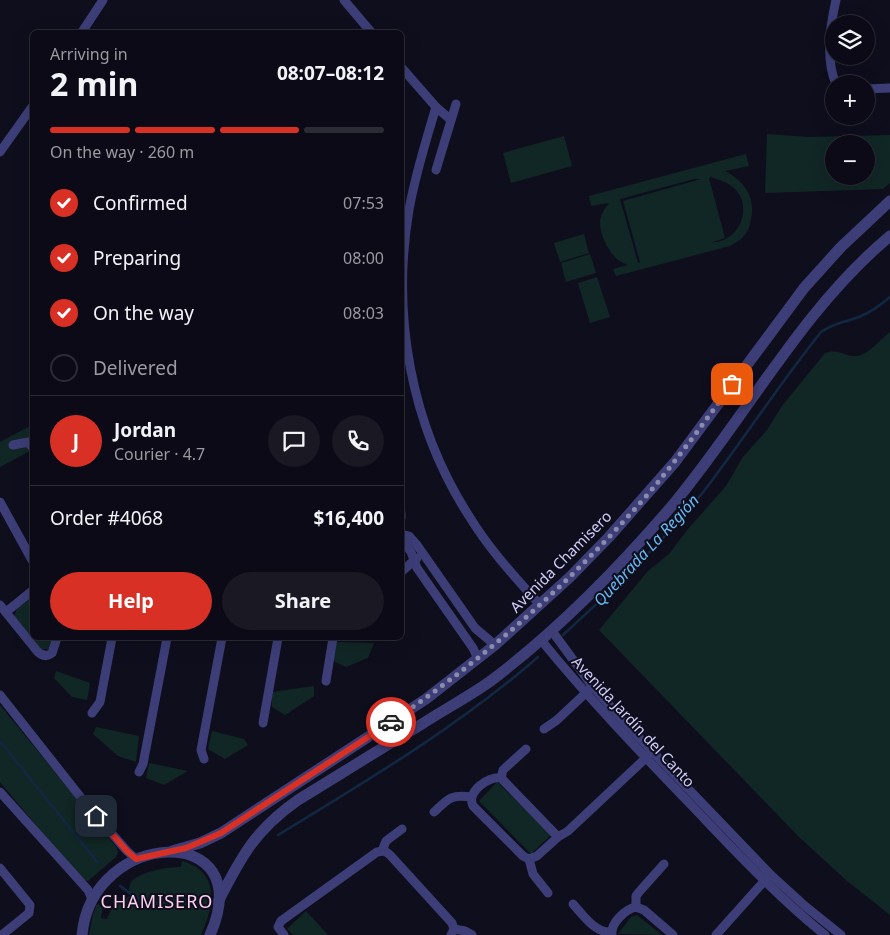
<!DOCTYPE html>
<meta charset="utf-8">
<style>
:root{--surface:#0b0a16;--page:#191823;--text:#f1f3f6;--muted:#9a9aa1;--line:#2b2b35;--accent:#d93025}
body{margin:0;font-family:"Noto Sans",sans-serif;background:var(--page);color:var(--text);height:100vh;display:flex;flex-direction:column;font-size:19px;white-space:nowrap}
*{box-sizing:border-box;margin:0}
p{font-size:16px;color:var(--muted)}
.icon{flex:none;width:28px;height:28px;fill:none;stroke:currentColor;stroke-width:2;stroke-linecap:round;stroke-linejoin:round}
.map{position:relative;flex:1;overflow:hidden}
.panel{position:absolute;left:30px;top:30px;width:374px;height:610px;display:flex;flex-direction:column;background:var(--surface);border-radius:8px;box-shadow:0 5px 20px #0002,0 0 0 1px var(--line)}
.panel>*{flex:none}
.fabs{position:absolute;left:825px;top:15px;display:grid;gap:10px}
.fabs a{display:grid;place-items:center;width:50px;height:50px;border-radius:50%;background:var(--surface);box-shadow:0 5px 20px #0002,0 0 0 1px var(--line);font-size:25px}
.pin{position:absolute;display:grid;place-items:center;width:42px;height:42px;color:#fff;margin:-21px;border-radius:10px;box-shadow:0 2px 8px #0006}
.courier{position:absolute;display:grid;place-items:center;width:50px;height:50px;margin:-25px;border:4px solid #d93025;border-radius:50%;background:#fff;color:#222;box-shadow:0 1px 6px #0007}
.head em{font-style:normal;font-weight:700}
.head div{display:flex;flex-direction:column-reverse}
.head{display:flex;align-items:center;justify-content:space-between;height:85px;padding:0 20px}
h1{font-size:32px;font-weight:700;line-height:38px}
.bar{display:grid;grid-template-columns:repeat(4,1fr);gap:8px 5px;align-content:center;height:60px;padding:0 20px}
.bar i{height:6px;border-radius:4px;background:var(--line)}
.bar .on{background:var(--accent)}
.bar p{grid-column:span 4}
.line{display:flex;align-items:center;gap:12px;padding:0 20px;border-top:1px solid var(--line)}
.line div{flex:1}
.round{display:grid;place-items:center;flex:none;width:52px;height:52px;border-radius:26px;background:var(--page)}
ol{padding:0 20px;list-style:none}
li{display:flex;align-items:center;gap:15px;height:55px}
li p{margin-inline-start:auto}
li .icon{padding:5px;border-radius:50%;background:var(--accent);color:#fff;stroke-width:4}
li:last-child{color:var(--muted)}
li i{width:28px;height:28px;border:2px solid var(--line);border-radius:50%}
.cta{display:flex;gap:10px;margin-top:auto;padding:10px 20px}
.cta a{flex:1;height:58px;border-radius:30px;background:var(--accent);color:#fff;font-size:20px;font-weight:700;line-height:58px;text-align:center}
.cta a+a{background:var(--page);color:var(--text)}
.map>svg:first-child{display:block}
.green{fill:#112725;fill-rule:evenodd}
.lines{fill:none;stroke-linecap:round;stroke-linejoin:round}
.stream{stroke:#122842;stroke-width:2.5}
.minor{stroke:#3d3e78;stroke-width:9}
.tertiary{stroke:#3d3e78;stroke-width:11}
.done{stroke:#8d8bad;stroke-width:5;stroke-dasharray:0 9}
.route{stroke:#d93025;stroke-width:6}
.labels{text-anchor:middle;stroke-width:4;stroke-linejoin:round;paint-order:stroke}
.street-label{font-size:15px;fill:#d1cefb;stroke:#0f0e1d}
.water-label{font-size:16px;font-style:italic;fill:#65b8f2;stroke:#0f0e1d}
.quarter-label{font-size:18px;letter-spacing:1px;fill:#fbd0ee;stroke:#0f0e1d}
</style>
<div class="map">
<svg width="890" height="935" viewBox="0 0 890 935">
<rect width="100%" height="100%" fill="#0f0e1d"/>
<g class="green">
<path d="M 767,134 L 808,137 L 890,135 L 890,183 L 883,189 L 765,193 ZM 834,144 L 866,144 L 866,176 L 834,176 Z"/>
<path d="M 564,136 L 572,166 L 511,183 L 503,153 Z"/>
<path d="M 746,154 L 749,166 L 725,171 C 744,181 756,197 751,219 C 750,226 748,232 743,237 C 740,241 734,243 730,246 L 616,276 L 613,269 L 628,265 C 624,263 618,261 615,257 C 607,249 599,232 600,221 C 601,214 605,208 609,203 L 591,206 L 589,196 ZM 711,177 C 720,180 729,183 735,189 C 749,203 744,227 729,237 C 724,241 716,242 710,243 L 725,238 L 709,178 ZM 694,179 L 701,179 L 623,201 L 640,262 L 638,263 L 620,199 Z"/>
<path d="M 584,234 L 589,253 L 560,262 L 554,243 Z"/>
<path d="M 590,254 L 596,273 L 566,282 L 561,263 Z"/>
<path d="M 597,277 L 610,317 L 590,323 L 578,283 Z"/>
<path d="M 890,332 L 890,915 L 847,881 L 799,837 L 599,630 L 648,571 L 669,554 L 688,529 L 726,486 L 743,457 L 767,430 L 782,406 L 825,353 C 841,348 843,357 857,356 C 868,355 881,339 890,332 Z"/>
<path d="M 32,425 L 32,450 L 0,467 L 0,442 Z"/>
<path d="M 32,597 L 32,638 L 53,638 L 49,649 L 40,649 L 14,616 L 17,609 Z"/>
<path d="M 337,642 L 374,643 L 368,658 L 346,667 L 333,661 Z"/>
<path d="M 56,671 L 90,683 L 87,700 L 72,697 L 54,678 Z"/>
<path d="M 314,686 L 314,696 L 285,715 L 272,707 L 272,692 Z"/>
<path d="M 0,705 L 117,848 L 118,853 L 116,857 L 88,881 L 82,880 L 0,782 Z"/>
<path d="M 96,727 L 139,736 L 136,762 L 118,756 L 93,734 Z"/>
<path d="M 212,731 L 244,739 L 248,745 L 225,759 L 208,749 Z"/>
<path d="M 149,763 L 188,771 L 164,785 L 146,778 Z"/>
<path d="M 497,782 L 551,835 L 531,854 L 479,801 Z"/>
<path d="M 182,861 C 221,872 214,907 201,935 L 89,935 L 93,914 L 97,904 L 103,906 L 101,918 L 107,919 C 112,906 118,902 130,896 C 129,891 129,885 132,881 C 142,871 168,867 181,867 Z"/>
<path d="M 306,911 L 328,935 L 293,935 L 287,929 Z"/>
<path d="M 637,915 L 662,935 L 618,934 L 631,917 Z"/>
</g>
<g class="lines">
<g class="stream">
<path d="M 563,635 C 612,590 662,543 704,491 C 744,439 780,383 821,332 C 833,323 846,322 859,317 C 871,312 881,305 890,297"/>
<path d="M 0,741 L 98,863"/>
<path d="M 278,835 C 368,780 459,726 538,657"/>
<path d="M 120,886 C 144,905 162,908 190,894"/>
</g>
<g class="minor">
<path d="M 344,0 L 371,32"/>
<path d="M 82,32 L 103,0"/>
<path d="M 401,67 L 436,107 L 451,120"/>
<path d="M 836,84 C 825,59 830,26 836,0"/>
<path d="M 866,89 L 890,88"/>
<path d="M 436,107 C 426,141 415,175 409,210 C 391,315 411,426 469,516 C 489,549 514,576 540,605"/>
<path d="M 0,152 L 32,107"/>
<path d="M 436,170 L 456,104"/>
<path d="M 13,445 L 28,442 L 32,447"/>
<path d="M 0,502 L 32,560"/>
<path d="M 401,513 L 401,518"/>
<path d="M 401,534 L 409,536 L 417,545 L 475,628 L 495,645"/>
<path d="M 401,535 L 401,538 L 411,552 L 417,568 L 473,648 L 478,659"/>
<path d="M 401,572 L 417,558"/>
<path d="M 0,605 L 37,651 C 42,656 47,657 52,653 L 57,638"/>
<path d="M 6,612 L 32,591"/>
<path d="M 552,631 L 593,687 L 625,723 L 771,875 L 805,906 L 841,935"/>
<path d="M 541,640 C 589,699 641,753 694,808 C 736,852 777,896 825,935"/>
<path d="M 326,681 L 333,638"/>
<path d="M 0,695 L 86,804 L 127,851 L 136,859"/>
<path d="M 92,713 L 100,702 L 112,638"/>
<path d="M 263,723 L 278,638"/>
<path d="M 544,729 L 557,720 L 589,690"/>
<path d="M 204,759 L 201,750 L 222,638"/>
<path d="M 139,772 L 143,764 L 167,638"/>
<path d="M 501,778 L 503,770 L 526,749"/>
<path d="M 0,792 L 88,890 L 92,899"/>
<path d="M 434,812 C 448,799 451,794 471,797"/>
<path d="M 558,837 L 501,778 C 488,776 466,792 473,806 L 523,856 L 529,859 L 537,856 L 558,837 L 568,831 L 649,755"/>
<path d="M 382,851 L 386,841 L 402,829"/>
<path d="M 529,859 L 533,874 L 548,893"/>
<path d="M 0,868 L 30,905 L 29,913 L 2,935"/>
<path d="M 573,904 C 583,915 595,933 611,932"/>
<path d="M 636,907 L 636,896 L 639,892 L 664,864"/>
<path d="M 454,929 L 465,931 L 472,935"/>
<path d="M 284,935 L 278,927 L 281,921 L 377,852 L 385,851 L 390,855 L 452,923 L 454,929 L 451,935"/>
<path d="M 612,935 C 610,924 625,909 636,907 L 644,910 L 673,935"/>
<path d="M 716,935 L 767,878"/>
</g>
<g class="tertiary">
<path d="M 172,851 L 200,843 L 221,833 L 426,699 L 495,645 L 570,577 L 609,537 L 675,462 L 804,288 L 841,247 L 890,201"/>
<path d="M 218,902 C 241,857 255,830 298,800 C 339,775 380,749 422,724 C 445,709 470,696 492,680 C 558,630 617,570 671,507 C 745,419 801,310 890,236"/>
<path d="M 82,935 C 92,828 260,821 210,935"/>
</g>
</g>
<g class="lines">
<path class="done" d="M 391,722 C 489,656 577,577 654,487 C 681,454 707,419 732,384"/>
<path class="route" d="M 96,816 L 127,851 L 136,859 L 186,848 L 221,833 L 391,722"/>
</g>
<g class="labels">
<g class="street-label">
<text transform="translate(561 562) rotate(-45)" y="5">Avenida Chamisero</text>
<text transform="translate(633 722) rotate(47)" y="5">Avenida Jardín del Canto</text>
</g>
<g class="water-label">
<text transform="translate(646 550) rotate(-47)" y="6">Quebrada La Región</text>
</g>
<g class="quarter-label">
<text x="157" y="908">CHAMISERO</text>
</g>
</g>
</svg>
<div class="fabs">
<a><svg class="icon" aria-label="layers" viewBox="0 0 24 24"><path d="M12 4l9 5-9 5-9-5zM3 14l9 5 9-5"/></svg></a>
<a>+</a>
<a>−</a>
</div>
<div class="pin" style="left:732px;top:384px;background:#ea580c"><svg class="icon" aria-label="bag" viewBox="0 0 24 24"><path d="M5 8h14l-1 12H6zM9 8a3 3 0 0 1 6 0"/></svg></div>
<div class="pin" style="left:96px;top:816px;background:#1f2937"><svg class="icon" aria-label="home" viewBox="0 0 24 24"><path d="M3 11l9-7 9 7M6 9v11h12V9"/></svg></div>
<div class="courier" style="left:391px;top:722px"><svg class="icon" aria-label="car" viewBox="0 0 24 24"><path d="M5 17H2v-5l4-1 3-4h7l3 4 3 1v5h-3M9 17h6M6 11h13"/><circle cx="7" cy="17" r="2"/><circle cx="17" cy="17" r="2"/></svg></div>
<section class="panel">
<div class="head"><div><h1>2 min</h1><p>Arriving in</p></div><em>08:07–08:12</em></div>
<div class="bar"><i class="on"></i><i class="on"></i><i class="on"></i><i></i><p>On the way · 260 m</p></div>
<ol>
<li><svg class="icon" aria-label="check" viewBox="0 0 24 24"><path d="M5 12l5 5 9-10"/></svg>Confirmed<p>07:53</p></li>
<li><svg class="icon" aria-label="check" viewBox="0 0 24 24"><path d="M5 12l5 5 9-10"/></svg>Preparing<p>08:00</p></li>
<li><svg class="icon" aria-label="check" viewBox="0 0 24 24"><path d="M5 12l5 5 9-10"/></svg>On the way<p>08:03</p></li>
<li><i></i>Delivered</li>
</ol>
<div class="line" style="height:90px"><b class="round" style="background:var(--accent);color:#fff">J</b><div><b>Jordan</b><p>Courier · 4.7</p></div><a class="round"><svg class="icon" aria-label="chat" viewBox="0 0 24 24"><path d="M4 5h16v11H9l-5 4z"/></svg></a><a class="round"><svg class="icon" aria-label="phone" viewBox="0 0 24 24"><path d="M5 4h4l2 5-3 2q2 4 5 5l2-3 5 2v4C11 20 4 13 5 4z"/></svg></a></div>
<div class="line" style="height:65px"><div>Order #4068</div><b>$16,400</b></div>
<div class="cta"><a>Help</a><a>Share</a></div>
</section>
</div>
